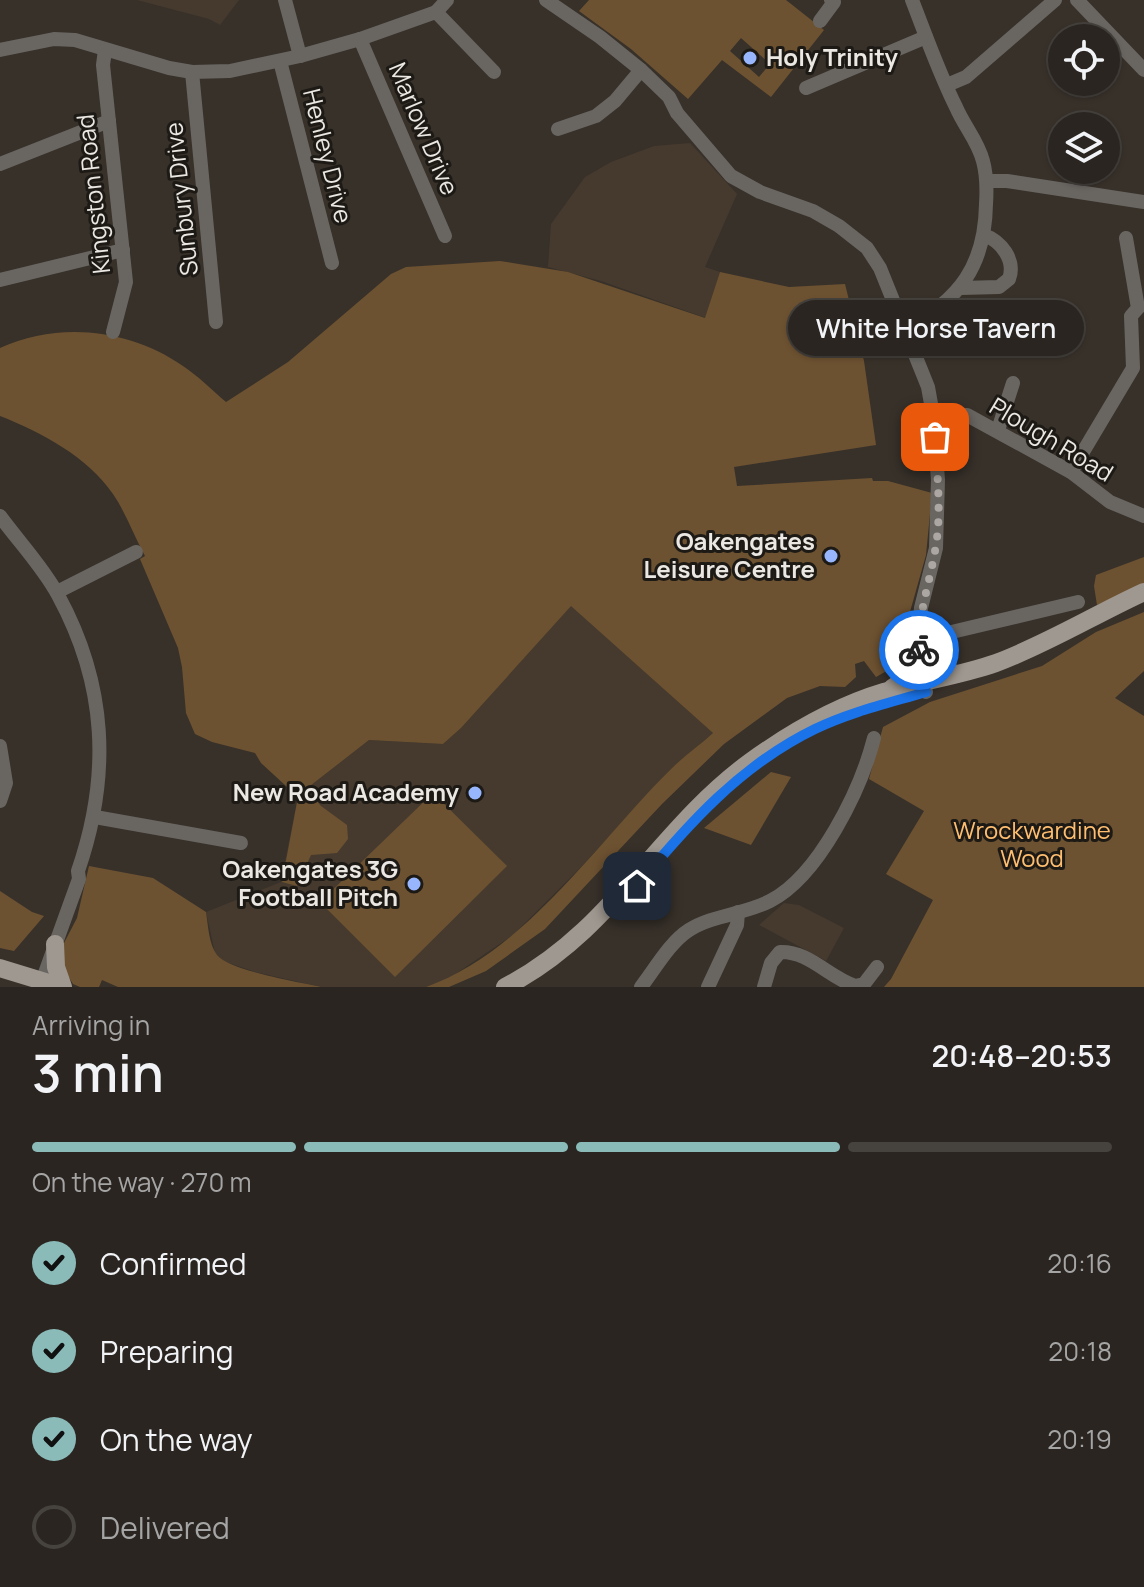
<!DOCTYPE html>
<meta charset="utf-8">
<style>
:root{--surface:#2a2520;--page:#322d29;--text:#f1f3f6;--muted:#a5a5a5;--line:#46423e;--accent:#8bbbb9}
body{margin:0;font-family:Manrope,sans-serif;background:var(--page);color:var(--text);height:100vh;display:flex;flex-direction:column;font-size:30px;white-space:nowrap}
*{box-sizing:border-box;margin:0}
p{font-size:26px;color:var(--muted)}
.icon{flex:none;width:44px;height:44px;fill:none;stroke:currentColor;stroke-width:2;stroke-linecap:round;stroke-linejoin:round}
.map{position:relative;height:987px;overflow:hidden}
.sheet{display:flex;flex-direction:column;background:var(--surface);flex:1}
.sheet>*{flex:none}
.tools{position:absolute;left:1048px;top:24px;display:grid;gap:16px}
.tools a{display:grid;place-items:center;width:72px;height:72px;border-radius:50%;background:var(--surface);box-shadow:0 2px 6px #0004,0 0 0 2px var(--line);font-size:40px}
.pin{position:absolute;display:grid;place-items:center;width:68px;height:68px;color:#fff;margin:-34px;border-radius:16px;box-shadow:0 4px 12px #0006}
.courier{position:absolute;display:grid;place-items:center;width:80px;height:80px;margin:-40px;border:6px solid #1a73e8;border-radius:50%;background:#fff;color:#222;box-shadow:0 2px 10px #0007}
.bubble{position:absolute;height:56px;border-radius:28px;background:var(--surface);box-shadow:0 2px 6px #0004,0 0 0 2px var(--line);font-size:26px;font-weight:600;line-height:56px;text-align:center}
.overview em{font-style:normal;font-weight:600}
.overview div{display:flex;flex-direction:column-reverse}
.overview{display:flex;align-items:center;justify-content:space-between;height:136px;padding:0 32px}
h1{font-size:52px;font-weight:600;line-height:60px}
.bar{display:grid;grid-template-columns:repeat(4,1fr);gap:12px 8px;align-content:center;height:96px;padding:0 32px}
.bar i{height:10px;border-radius:6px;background:var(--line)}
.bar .selected{background:var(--accent)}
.bar p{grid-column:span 4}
ol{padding:0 32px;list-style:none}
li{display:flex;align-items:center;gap:24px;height:88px}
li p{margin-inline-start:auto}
li .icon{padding:8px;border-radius:50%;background:var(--accent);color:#111;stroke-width:4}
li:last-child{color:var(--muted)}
li i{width:44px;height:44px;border:4px solid var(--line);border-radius:50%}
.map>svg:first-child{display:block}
.built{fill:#463a2e}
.green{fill:#6d5231;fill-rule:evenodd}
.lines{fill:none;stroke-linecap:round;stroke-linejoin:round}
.minor{stroke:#696662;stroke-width:14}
.major{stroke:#9f9890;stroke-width:18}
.done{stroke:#aca7a2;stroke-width:8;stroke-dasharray:0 14.4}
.route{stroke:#1a73e8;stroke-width:10}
.poi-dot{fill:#97b6fd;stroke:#1d1a16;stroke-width:3}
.labels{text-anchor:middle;stroke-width:6;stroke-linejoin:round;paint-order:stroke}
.poi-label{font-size:24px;font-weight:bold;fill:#ebe7e2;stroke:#1d1a16;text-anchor:end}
.street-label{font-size:24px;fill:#ebe7e2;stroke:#1d1a16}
.park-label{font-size:24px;fill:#ffbe6f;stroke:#1d1a16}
</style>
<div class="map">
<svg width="1144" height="987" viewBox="0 0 1144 987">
<rect width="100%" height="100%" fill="#38312a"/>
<g class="built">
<path d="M 137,0 L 239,0 L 220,25 L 209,19 Z"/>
<path d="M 690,143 L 737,194 L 705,267 L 720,272 L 706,318 L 601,281 L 548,267 L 551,224 L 585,177 L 611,162 L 654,146 Z"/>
<path d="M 571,605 L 713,733 L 672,768 L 583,865 L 513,935 L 448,979 L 426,987 L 321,987 L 255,972 L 223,961 L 215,953 L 206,912 L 281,882 L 298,797 L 305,789 L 369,740 L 443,744 L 461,728 Z"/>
<path d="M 784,903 L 799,905 L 844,928 L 826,961 L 759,925 Z"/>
</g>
<g class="green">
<path d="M 589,0 L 786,0 L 824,30 L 771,97 L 722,60 L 688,99 L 631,49 L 579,11 ZM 741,38 L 770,64 L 759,77 L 730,51 Z"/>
<path d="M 500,261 L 568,272 L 705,318 L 720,272 L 789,287 L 845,284 L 864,361 L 876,445 L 734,467 L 737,486 L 872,478 L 873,481 L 888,481 L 932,493 L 926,555 L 906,626 L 899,664 L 876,677 L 864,661 L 855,664 L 856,677 L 845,687 L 820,686 L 787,698 L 724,744 L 662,804 L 545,929 L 486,971 L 449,987 L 426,987 C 525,952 598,841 671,769 C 684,756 700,745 713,733 L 571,606 L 461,728 L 443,744 L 369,740 L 306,789 L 321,806 L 347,825 L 348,839 L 337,853 L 311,855 L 297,886 L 282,882 L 298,797 L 261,763 L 255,753 L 212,742 L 195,734 L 186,713 L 182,667 L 178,648 L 140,559 L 145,556 C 134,536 126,513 113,494 C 88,457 41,432 0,416 L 0,348 C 59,321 130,329 183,366 C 198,376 212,390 226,402 L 288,362 L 391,274 L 406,267 Z"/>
<path d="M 1144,557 L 1144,586 L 1097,605 L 1094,586 L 1096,575 Z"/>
<path d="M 1144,612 L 1144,671 L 1115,698 L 1144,716 L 1144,987 L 884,987 L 891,979 L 933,900 L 886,874 L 924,811 L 869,779 L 883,727 L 930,702 L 1042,666 L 1096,632 Z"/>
<path d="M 771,772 L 791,777 L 751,845 L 704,828 Z"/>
<path d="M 433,793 L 507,866 L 395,977 L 320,902 Z"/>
<path d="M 89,866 L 153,878 L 206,912 C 208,925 209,945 217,955 C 230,971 299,982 321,987 L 118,987 L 102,980 L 99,987 L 80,987 L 73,984 L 63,968 L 64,943 L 77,918 Z"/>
<path d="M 0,891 L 32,912 L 44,916 L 14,951 L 0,948 Z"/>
</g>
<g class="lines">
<g class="minor">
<path d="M 285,0 L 300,56"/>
<path d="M 546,0 L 600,37 L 641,70 L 669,97 L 677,113 L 731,176 L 760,192 L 813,211 L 839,226 L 867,248 L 880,268 L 928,387 L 933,415 L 938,480 L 936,548 L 921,608 L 918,640 L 920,664 L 926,692"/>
<path d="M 1077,0 L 1144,70"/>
<path d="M 436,12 L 494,72"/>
<path d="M 820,21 L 834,2 L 831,0"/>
<path d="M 360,39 L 445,236"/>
<path d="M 0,50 L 54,39 L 75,40 L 169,68 L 192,72 L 230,71 L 300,56 L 360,39 L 436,12 L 447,0"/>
<path d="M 105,50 L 103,65 L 126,282 L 113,332"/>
<path d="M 280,61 L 332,263"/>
<path d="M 192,72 L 216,322"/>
<path d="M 947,85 L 966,77 L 1055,0"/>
<path d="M 806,88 L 926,37"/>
<path d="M 558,129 L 596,116 L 615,101 L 641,70"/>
<path d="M 0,164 L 109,121"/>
<path d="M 987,181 L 1007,181 L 1144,202"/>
<path d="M 0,280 L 123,250"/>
<path d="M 961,288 L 999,287 L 1009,279 C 1016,260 1001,241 984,235"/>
<path d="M 906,328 C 960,300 985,265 986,204 C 987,189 987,176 983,161 C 978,141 964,126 956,107 C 939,73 926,36 912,0"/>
<path d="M 933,415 L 967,415 L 1071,472 L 1110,502 L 1144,516"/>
<path d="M 998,430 L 1013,383"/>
<path d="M 1071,472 L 1133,368 L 1131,316 L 1138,308 L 1126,238"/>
<path d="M 0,516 C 19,542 43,567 58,595 C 107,685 111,775 78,871 L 79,879 L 40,987"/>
<path d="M 57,592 L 136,552"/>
<path d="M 918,640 L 1078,602"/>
<path d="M 0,746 L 6,783 L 0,801"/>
<path d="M 95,817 L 241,843"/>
<path d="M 641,987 C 655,969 670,942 689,930 C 713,915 745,914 770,901 C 819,876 861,789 874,738"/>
<path d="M 708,987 L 737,925 L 738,912"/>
<path d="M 764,987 L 771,963 L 780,952 C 809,951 828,977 855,986 L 864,984 L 877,967"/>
</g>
<g class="major">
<path d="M 892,688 L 909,676 L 919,658 L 938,669 L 956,674"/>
<path d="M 55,944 L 56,967 L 63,987"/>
<path d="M 0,968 L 62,987"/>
<path d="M 505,987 C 612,932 657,830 750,762 C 789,734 837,706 884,692 C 921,681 959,676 996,663 C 1047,644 1094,615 1144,592"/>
</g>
</g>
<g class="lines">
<path class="done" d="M 919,650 C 918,615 929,585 935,551 C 942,515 937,474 935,437"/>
<path class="route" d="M 637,886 C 688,824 741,765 815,729 C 850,712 889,703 926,692 L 919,650"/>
</g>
<g class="poi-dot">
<circle cx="750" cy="58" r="8"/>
<circle cx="831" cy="556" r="8"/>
<circle cx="475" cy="793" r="8"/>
<circle cx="414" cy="884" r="8"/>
</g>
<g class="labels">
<g class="poi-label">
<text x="766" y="66" text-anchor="start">Holy Trinity</text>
<text x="815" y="550">Oakengates<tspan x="815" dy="28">Leisure Centre</tspan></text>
<text x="459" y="801">New Road Academy</text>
<text x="398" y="878">Oakengates 3G<tspan x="398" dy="28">Football Pitch</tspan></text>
</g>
<g class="street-label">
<text transform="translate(423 129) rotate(67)" y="8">Marlow Drive</text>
<text transform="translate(327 156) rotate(76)" y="8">Henley Drive</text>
<text transform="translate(94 194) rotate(-96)" y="8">Kingston Road</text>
<text transform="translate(182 199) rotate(-96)" y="8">Sunbury Drive</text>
<text transform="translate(1051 440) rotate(31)" y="8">Plough Road</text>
</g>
<g class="park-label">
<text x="1032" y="839">Wrockwardine<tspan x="1032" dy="28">Wood</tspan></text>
</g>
</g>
</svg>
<div class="tools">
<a><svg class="icon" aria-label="locate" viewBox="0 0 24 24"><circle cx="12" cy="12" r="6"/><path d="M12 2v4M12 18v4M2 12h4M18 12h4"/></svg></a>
<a><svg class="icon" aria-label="layers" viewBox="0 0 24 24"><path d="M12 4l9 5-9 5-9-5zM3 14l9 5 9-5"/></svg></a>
</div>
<div class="pin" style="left:935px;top:437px;background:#ea580c"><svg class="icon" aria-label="bag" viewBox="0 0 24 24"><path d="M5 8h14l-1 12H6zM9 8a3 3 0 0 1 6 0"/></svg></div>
<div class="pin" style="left:637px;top:886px;background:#1f2937"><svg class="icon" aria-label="home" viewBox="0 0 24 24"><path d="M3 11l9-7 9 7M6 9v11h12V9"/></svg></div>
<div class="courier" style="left:919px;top:650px"><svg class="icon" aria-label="bike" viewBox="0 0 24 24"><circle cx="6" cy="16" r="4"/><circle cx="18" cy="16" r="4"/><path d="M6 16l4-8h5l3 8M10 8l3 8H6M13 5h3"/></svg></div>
<div class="bubble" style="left:788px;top:300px;width:296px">White Horse Tavern</div>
</div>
<section class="sheet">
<div class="overview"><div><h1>3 min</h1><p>Arriving in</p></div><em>20:48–20:53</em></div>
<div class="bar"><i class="selected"></i><i class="selected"></i><i class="selected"></i><i></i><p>On the way · 270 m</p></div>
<ol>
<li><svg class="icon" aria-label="check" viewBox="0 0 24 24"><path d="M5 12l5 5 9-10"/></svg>Confirmed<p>20:16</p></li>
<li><svg class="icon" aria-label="check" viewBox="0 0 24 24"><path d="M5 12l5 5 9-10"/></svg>Preparing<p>20:18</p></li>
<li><svg class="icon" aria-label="check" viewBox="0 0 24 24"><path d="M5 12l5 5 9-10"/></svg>On the way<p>20:19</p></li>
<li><i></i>Delivered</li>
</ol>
</section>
